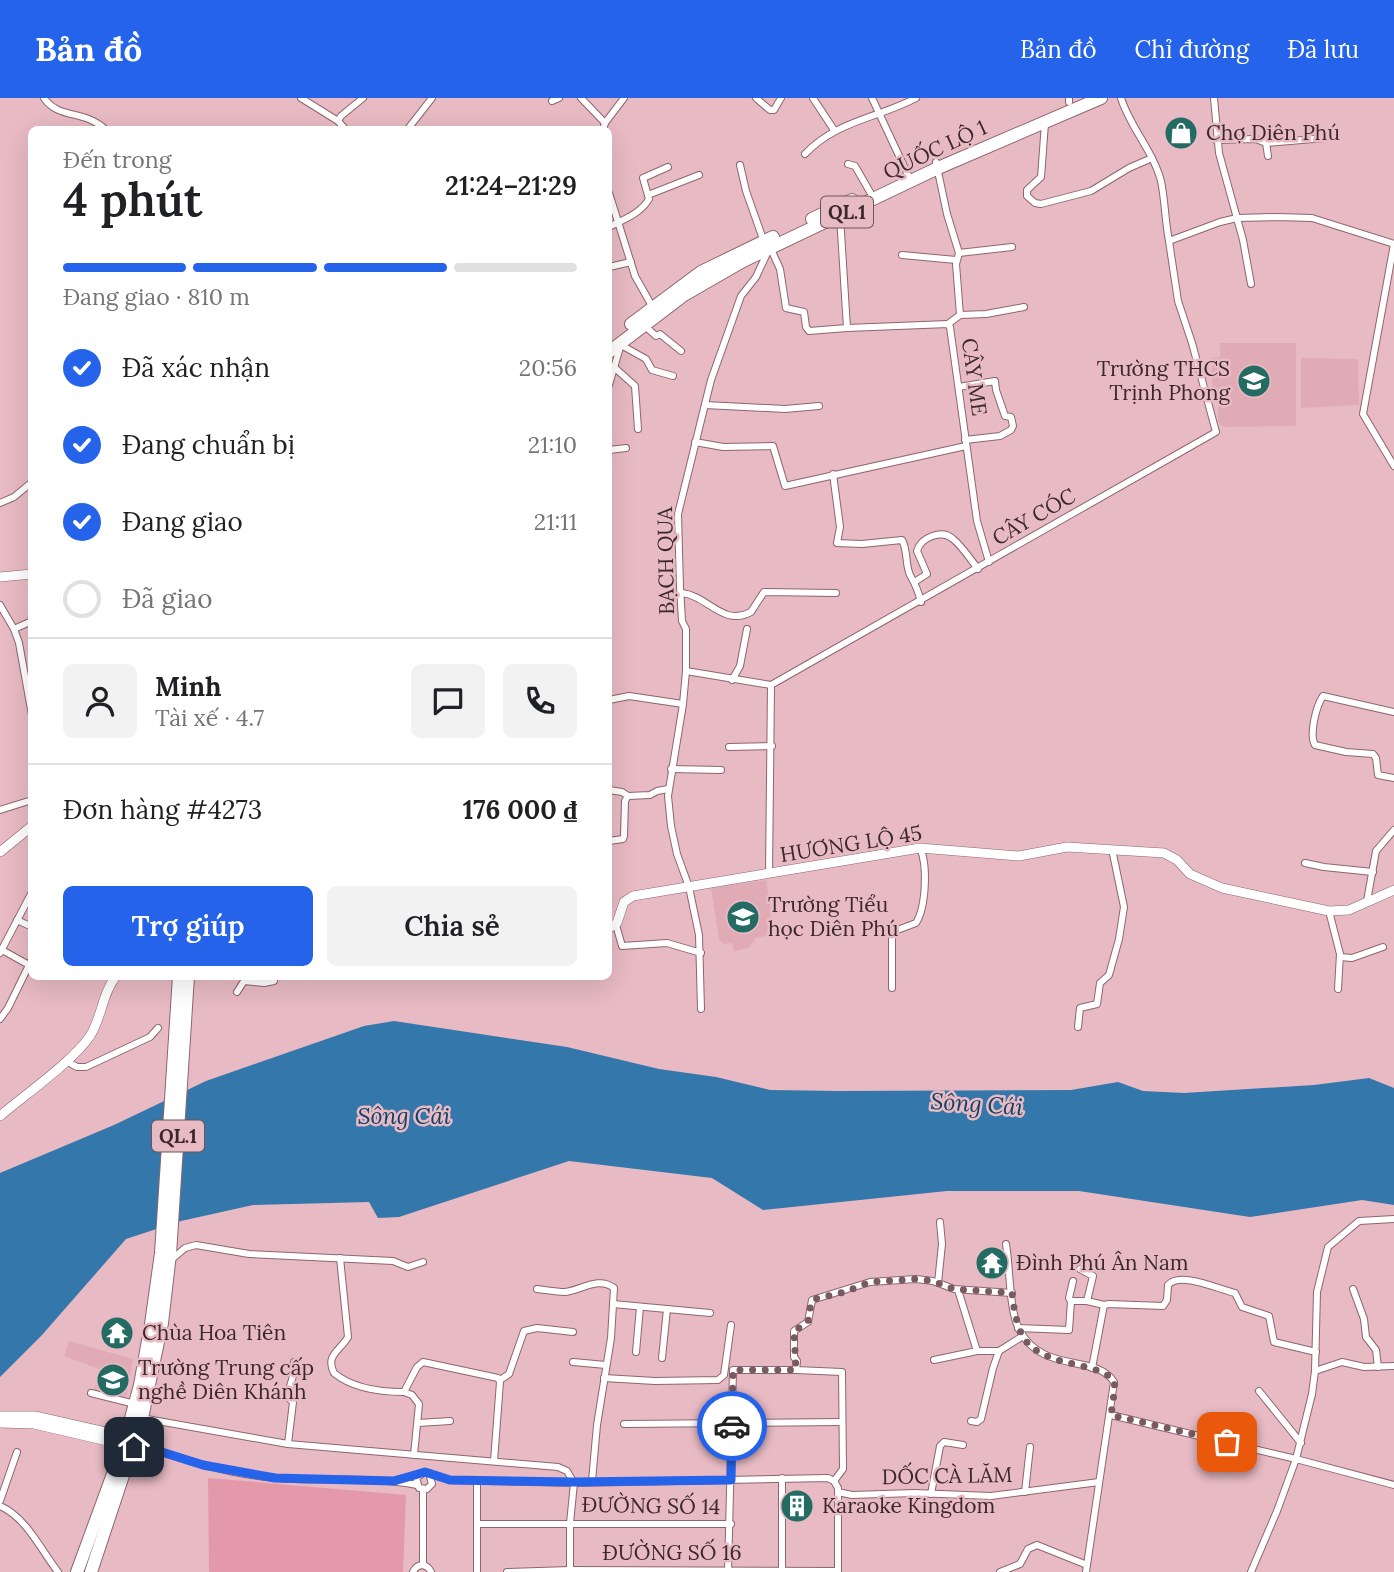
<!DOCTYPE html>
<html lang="vi">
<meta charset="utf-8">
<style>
:root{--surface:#fff;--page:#f2f2f2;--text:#202124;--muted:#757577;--line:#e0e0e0;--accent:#2563eb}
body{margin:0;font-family:Lora,serif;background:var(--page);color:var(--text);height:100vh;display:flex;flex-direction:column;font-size:26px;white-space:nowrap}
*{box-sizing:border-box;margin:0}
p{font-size:23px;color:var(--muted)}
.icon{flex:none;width:38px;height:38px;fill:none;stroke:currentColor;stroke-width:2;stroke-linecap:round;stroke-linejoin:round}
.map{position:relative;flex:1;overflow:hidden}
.details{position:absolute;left:28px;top:28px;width:584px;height:854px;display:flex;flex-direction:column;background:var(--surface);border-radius:10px;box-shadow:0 7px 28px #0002}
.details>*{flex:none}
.pin{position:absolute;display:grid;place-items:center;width:60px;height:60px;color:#fff;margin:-30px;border-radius:14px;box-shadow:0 4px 10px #0006}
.courier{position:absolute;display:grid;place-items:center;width:70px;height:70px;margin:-35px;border:5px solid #2563eb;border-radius:50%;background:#fff;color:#222;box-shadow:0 2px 9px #0007}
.headline em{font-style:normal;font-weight:600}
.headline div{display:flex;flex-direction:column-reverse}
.headline{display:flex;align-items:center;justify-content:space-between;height:119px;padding:0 35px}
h1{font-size:46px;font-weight:600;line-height:52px}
.bar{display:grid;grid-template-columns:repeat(4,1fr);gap:10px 7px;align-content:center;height:84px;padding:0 35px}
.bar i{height:9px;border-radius:5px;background:var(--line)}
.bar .current{background:var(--accent)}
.bar p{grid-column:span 4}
.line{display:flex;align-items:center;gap:18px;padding:0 35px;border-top:2px solid var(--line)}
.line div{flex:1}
.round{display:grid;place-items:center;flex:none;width:74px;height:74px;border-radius:10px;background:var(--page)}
ol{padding:0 35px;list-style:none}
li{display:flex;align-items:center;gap:21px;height:77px}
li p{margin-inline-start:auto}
li .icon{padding:7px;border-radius:50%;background:var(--accent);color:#fff;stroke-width:4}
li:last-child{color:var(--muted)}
li i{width:38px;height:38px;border:4px solid var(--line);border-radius:50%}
.action{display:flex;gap:14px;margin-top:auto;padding:14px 35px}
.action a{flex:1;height:80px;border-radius:10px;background:var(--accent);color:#fff;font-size:28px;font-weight:600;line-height:80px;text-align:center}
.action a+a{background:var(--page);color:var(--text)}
header{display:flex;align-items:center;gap:42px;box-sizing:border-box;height:98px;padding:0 35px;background:var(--accent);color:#fff}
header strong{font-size:33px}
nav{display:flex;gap:38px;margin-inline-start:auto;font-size:24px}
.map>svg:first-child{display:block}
.built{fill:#e1abb6}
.green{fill:#e399aa}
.water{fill:#3377ab}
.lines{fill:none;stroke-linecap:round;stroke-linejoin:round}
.street-casing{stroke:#8e656e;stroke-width:8}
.secondary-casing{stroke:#8e656e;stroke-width:10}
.highway-casing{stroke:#8e656e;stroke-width:14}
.street{stroke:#fff;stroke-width:6}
.secondary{stroke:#fff;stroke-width:9}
.highway{stroke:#fff;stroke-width:12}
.done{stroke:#775b61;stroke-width:7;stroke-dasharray:0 12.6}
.route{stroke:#2563eb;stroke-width:9}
.labels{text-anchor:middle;stroke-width:5;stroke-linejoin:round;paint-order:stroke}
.shield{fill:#e8bac3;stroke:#6e5459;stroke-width:2}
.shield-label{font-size:19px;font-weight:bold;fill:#3a282c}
.poi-label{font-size:21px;fill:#3a282c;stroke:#e8bac3;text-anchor:start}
.street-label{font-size:21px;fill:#3a282c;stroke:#e8bac3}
.water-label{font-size:23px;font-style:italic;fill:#0d4165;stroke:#e8bac3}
</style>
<header>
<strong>Bản đồ</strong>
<nav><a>Bản đồ</a><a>Chỉ đường</a><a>Đã lưu</a></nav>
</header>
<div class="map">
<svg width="1394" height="1474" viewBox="0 0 1394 1474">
<rect width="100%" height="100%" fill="#e8bac3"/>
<g class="built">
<path d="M 1220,245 L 1296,245 L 1296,328 L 1224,329 L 1218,324 L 1218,298 L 1212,296 L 1212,260 L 1220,259 Z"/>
<path d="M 1301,260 L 1358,261 L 1359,307 L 1301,310 Z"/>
<path d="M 766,782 L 771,814 L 769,837 L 756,840 L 749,850 L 734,853 L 732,845 L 724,846 L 719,841 L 711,790 Z"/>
<path d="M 69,1243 L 133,1261 L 126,1301 L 94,1294 L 99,1271 L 64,1258 Z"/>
</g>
<path class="green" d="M 208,1380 L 406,1397 L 403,1474 L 209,1474 Z"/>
<path class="water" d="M 394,923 L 567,949 L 659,971 L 716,979 L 770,992 L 838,993 L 1071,992 L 1118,984 L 1143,993 L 1184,995 L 1314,987 L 1369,980 L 1394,990 L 1394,1107 L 1362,1102 L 1250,1119 L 1079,1093 L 947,1093 L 763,1112 L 712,1080 L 569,1063 L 399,1119 L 378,1120 L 369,1104 L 253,1107 L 181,1123 L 126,1141 L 42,1237 L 0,1279 L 0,1075 L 114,1027 L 206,983 L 364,928 Z"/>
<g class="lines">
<defs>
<g id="street">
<path d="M 44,0 C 59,22 84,11 106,32"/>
<path d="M 301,0 L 338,23"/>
<path d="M 581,0 L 605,25"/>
<path d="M 756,0 L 770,12 L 774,12 L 781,0"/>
<path d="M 813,0 L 834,32"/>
<path d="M 872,0 L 908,77"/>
<path d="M 1121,0 C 1130,29 1153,53 1161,83 C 1165,102 1165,123 1169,143 L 1220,124 L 1237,120 L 1277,119 L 1312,120 L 1394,146"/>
<path d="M 1214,0 L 1219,55 L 1243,142 L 1251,186"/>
<path d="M 552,3 L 559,0"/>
<path d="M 1069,4 L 1069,0"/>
<path d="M 1045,25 L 1041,79 L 1027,92 L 1027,98 L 1035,105 L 1041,106 L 1091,93 L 1129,70 L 1152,60"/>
<path d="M 346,32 L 338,23 L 341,18 L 363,0"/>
<path d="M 407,32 L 432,0"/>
<path d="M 603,32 L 605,25 L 624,0"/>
<path d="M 1216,42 L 1256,41 L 1266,45 L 1268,58"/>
<path d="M 1266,45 L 1325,40"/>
<path d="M 805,56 C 836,23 878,20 916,0"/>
<path d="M 936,64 L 947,116 L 959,155 L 956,166 L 960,217 L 948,226"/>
<path d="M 848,66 L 855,68 L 870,94"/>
<path d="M 740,67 L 746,93 L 764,144"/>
<path d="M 609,95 L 635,178 L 652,208"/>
<path d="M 648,97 L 699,77"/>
<path d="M 840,118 L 847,230 L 948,226 L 950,229 L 977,423 L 989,464"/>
<path d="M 609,129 C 624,121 640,116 649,101 L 643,80 L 668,69"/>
<path d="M 1394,146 L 1363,316 L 1394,368"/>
<path d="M 770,149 L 780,171 L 786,210 L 804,214 L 806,229 L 809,233 L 847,230"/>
<path d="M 959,155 L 1012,149"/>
<path d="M 902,157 L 956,162"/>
<path d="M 609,169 L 631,164"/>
<path d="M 960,217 L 986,216 L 1024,209"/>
<path d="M 645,228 L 656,238 L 660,236 L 681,253"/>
<path d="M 621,247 L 646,261 L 652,272 L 673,278"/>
<path d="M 615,270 L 635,288 L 638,331"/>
<path d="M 609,287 L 621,246"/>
<path d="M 959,289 L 995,283 L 996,292 L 1005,318 L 1011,319 L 1013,328 L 1011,332 L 1000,338 L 965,342"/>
<path d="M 705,307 L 785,311 L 819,308"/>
<path d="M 695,344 L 723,349 L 773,348 L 785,388 L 966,348"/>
<path d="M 609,352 L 626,350"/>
<path d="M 833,376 L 840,429 L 837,445 L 862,446 L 902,442 C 908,453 905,466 910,477 C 916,487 918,492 921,504"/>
<path d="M 0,405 L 14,399 L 32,384"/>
<path d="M 916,483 L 927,476 L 917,453 C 921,439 942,431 953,441 C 962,448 971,462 978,471"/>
<path d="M 682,495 C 708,498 723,529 751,514 L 764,494 L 836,495"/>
<path d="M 0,507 L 14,531 L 19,545 L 32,617"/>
<path d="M 14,531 L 32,523"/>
<path d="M 686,573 L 771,587 L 1216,334 L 1192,245 L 1178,203 L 1169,143"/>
<path d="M 732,582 L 740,568 L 747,531"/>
<path d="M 609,602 L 629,598 L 683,606"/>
<path d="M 1394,614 L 1323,598 C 1316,608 1309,637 1315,647 L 1346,654 L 1373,656 L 1376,660 L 1378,677 L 1394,680"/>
<path d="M 729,649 L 772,648"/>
<path d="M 671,671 L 721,672"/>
<path d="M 609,692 L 622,694 L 628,698 L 650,697 L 657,693 L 668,691"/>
<path d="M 0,712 L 32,702"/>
<path d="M 609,743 L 623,741 L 624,738 L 625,703 L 628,698"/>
<path d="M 1305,765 L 1324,769 L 1373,774"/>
<path d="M 769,776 L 771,587"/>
<path d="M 1367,803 L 1376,753 L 1394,732"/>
<path d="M 1329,813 L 1340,856 L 1338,891"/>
<path d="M 17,822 L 32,829"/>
<path d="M 616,827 L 622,848 L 667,845 L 701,855"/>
<path d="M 2,852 L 29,867"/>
<path d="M 0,855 L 32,794"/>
<path d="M 1340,859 L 1352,860 L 1383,849"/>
<path d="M 892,890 L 892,834 L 916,825 C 926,809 928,767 920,750"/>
<path d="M 237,894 L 244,883 L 264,885 L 274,883 L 275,878"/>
<path d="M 701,911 L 699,837 L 689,789 L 677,756 L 671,728 L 668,698 L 683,606 L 686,573 L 686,531 L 682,523 L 680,489 L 678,416 L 711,282 L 741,198 L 756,179 L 769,151"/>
<path d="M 0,921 L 8,910 L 32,861"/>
<path d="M 1078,929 L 1080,910 L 1097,906 L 1100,885 L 1109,877 L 1119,841 L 1124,809 L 1112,751"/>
<path d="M 66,963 L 77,969 L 86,969 L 150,939 L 158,930"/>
<path d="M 1006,1146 C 1010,1169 1009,1212 1019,1231 C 1042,1277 1096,1255 1114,1284 L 1086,1474"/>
<path d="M 340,1160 L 348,1239 C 340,1253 325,1257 334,1275 C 352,1290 381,1294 404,1294 L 417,1269 L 423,1264 L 498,1280 L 500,1284 L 494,1363"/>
<path d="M 171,1162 L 185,1150 L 196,1147 L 249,1156 L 393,1163 L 408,1169 L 423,1164"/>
<path d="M 1080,1171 L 1093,1178 L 1087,1203"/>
<path d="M 938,1185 L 942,1146 L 940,1124"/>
<path d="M 537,1191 C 546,1192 556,1194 565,1194 C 582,1192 598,1178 614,1190 L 611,1240 L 597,1327 L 592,1383"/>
<path d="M 1353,1191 L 1364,1221 L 1366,1239 L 1376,1252 L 1378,1269"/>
<path d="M 958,1192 L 977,1253"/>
<path d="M 1071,1203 L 1087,1203 L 1104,1207"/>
<path d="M 613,1206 L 710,1215"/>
<path d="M 1018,1230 L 1069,1232 L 1071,1203 L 1069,1200 L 1073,1183"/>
<path d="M 999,1253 L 1023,1238"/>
<path d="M 636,1254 L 640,1209"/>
<path d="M 662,1260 L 667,1211"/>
<path d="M 934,1262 L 977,1253 L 999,1253 L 993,1270 L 981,1321 L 977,1324 L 971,1323"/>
<path d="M 573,1264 L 606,1267"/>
<path d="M 1092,1270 L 1104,1207 L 1109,1206 L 1163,1208 L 1167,1202 L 1168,1187 C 1180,1173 1218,1191 1235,1195 L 1242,1209 L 1269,1218 L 1274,1244 L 1316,1254"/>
<path d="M 1315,1273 L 1342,1264 L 1364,1269 L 1394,1268"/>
<path d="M 604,1280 L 655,1283 L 718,1282 L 724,1277 L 731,1227"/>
<path d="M 500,1282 L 509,1276 L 524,1233 L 537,1230 L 573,1234"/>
<path d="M 1259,1293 L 1301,1345"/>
<path d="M 404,1294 L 412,1297 L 419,1306 L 414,1357"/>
<path d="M 91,1295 L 135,1306"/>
<path d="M 1111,1317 L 1296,1361 L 1394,1387"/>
<path d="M 141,1320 L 288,1346 L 558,1369 L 567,1373 L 574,1385"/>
<path d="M 418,1325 L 450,1323"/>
<path d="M 624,1326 L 842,1324"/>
<path d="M 288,1346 L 293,1304 L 287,1299 L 293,1278 L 294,1264"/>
<path d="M 146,1349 C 189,1363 232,1377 277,1380 C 323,1384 371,1378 417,1387"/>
<path d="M 429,1375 L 432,1386 L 427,1391 L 419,1390 L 416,1380 L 425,1374 L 450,1382 L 574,1385 L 828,1380 L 834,1383 L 838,1390 L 838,1474"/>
<path d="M 782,1380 L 782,1473"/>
<path d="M 396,1382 L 418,1377"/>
<path d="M 477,1382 L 477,1474"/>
<path d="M 834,1383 L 843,1371 L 842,1274 L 796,1272 L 797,1263 L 794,1259 L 794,1233 L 808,1224 L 812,1202 L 870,1184 L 916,1181 L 933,1183 L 954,1191 L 1012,1195"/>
<path d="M 838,1394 L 852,1397 L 915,1395 L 991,1398 L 1099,1384"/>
<path d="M 1025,1394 L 1030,1349"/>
<path d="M 931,1396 L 940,1348 L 944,1344 L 963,1347"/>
<path d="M 0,1403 L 17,1354"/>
<path d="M 0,1408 C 26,1419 41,1452 58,1474"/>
<path d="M 477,1426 L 731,1426"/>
<path d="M 423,1467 L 423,1392"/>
<path d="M 570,1473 L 570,1425 L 574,1385"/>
<path d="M 413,1474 C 417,1465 427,1465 431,1474"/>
<path d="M 507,1474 L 570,1472 L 838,1473"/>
<path d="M 728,1474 L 733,1272 L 796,1272"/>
<path d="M 1000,1474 L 1020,1466 L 1028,1451 L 1037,1447 L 1087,1467"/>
<path d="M 1251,1474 L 1277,1413 L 1296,1361 L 1312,1296 L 1315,1273 L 1317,1194 L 1328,1149 L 1359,1123 L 1394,1121"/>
</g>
<g id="secondary">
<path d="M 0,479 L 32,476"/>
<path d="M 0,754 L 32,728"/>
<path d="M 609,830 L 617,825 L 624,804 L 633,798 L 920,750 L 1019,758 L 1067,749 L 1164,755 L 1177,762 L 1190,776 L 1222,790 L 1329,813 L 1349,812 L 1394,792"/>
<path d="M 0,1018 C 26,996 72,964 90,938 C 102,919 102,896 116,878"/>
<path d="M 0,1318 L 35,1318 L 136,1341 L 146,1349"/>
<path d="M 0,1325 L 34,1326 L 129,1348"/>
</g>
<g id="highway">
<path d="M 812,121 L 852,102"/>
<path d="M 631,226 L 701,174 L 773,139"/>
<path d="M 609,254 L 684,197 L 743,163 L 938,70 L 1101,0"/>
<path d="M 77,1474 L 124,1346 L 140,1287 L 151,1226 L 161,1155 L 179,878"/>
<path d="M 91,1474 L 142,1320 L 162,1225 L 170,1156 L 188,878"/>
</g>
</defs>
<use href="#street" class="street-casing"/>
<use href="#secondary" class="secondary-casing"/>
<use href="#highway" class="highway-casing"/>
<use href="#street" class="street"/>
<use href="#secondary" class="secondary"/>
<use href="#highway" class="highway"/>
</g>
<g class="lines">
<path class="done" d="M 732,1328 L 733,1272 L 796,1272 L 794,1233 L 808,1224 L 811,1205 L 814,1201 L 845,1194 L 870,1184 L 916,1181 L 933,1183 L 954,1191 L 1012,1195 C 1018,1246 1028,1256 1078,1267 C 1090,1270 1103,1273 1113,1281 L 1115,1289 L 1111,1317 L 1227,1344"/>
<path class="route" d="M 134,1349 L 124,1346 L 126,1339 L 136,1341 L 146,1349 L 203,1367 L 275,1380 L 394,1383 L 425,1374 L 450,1382 L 574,1384 L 731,1382 L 732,1328"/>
</g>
<defs>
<symbol id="shop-disc" viewBox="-11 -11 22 22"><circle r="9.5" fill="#236b63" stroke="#e8bac3"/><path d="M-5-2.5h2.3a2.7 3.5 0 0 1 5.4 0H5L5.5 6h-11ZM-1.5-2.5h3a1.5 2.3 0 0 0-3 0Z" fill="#fff"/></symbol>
<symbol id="school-disc" viewBox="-11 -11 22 22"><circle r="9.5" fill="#236b63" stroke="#e8bac3"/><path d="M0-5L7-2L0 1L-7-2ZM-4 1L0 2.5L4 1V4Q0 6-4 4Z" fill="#fff"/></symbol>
<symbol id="temple-disc" viewBox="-11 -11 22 22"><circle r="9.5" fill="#236b63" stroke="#e8bac3"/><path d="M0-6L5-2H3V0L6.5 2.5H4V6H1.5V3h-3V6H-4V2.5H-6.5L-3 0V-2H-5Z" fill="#fff"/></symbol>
<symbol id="building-disc" viewBox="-11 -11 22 22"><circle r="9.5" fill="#236b63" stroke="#e8bac3"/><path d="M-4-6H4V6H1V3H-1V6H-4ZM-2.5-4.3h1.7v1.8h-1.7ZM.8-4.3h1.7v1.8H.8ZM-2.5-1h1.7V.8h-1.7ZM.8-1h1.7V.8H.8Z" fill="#fff"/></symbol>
</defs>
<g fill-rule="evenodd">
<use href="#shop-disc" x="1162" y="16" width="38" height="38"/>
<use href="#school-disc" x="1235" y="264" width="38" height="38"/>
<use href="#school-disc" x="724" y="800" width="38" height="38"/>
<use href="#temple-disc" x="973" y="1146" width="38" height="38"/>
<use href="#temple-disc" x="98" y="1216" width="38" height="38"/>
<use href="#school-disc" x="94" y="1263" width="38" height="38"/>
<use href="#building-disc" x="778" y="1389" width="38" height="38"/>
</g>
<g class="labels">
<g class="shield">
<rect x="821" y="98.5" width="52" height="31" rx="5"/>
<rect x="152" y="1022.5" width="52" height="31" rx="5"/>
</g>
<g class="shield-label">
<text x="847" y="121">QL.1</text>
<text x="178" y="1045">QL.1</text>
</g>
<g class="poi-label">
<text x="1206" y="42">Chợ Diên Phú</text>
<text x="1230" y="278" text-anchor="end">Trường THCS<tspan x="1230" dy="24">Trịnh Phong</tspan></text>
<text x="768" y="814">Trường Tiểu<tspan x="768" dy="24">học Diên Phú</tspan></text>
<text x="1016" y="1172">Đình Phú Ân Nam</text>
<text x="142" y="1242">Chùa Hoa Tiên</text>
<text x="138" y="1277">Trường Trung cấp<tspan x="138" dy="24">nghề Diên Khánh</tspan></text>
<text x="822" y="1415">Karaoke Kingdom</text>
</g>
<g class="street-label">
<text transform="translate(935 52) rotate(-25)" y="7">QUỐC LỘ 1</text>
<text transform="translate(974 279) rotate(82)" y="7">CÂY ME</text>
<text transform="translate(1034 419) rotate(-30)" y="7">CÂY CÓC</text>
<text transform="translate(666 463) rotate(-91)" y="7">BẠCH QUA</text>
<text transform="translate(851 746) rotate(-9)" y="7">HƯƠNG LỘ 45</text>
<text transform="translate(947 1378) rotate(-1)" y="7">DỐC CÀ LĂM</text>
<text transform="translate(651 1408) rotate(1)" y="7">ĐƯỜNG SỐ 14</text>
<text x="672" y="1462">ĐƯỜNG SỐ 16</text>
</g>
<g class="water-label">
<text transform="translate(977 1006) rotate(4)" y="8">Sông Cái</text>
<text x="404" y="1026">Sông Cái</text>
</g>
</g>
</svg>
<div class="pin" style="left:1227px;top:1344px;background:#ea580c"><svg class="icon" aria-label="bag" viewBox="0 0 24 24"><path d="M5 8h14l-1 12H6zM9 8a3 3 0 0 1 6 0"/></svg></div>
<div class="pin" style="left:134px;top:1349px;background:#1f2937"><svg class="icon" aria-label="home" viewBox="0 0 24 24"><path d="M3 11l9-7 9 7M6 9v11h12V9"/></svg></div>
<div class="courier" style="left:732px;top:1328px"><svg class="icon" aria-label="car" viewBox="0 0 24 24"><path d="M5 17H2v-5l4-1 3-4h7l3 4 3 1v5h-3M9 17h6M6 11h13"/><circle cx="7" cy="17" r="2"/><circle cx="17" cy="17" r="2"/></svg></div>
<section class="details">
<div class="headline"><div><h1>4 phút</h1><p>Đến trong</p></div><em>21:24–21:29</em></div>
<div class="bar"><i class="current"></i><i class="current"></i><i class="current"></i><i></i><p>Đang giao · 810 m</p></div>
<ol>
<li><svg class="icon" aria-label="check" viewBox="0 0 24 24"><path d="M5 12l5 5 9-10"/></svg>Đã xác nhận<p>20:56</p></li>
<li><svg class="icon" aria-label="check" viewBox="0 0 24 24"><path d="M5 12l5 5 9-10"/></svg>Đang chuẩn bị<p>21:10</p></li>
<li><svg class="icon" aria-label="check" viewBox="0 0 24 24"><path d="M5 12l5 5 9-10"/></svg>Đang giao<p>21:11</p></li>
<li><i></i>Đã giao</li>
</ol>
<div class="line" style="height:126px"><a class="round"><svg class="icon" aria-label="person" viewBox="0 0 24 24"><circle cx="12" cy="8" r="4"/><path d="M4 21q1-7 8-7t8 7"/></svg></a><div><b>Minh</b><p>Tài xế · 4.7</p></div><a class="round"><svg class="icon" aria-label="chat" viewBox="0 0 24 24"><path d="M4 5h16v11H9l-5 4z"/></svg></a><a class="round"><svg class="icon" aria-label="phone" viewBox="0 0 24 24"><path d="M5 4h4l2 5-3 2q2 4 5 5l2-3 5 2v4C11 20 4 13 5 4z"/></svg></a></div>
<div class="line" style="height:91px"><div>Đơn hàng #4273</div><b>176 000 ₫</b></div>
<div class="action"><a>Trợ giúp</a><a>Chia sẻ</a></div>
</section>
</div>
